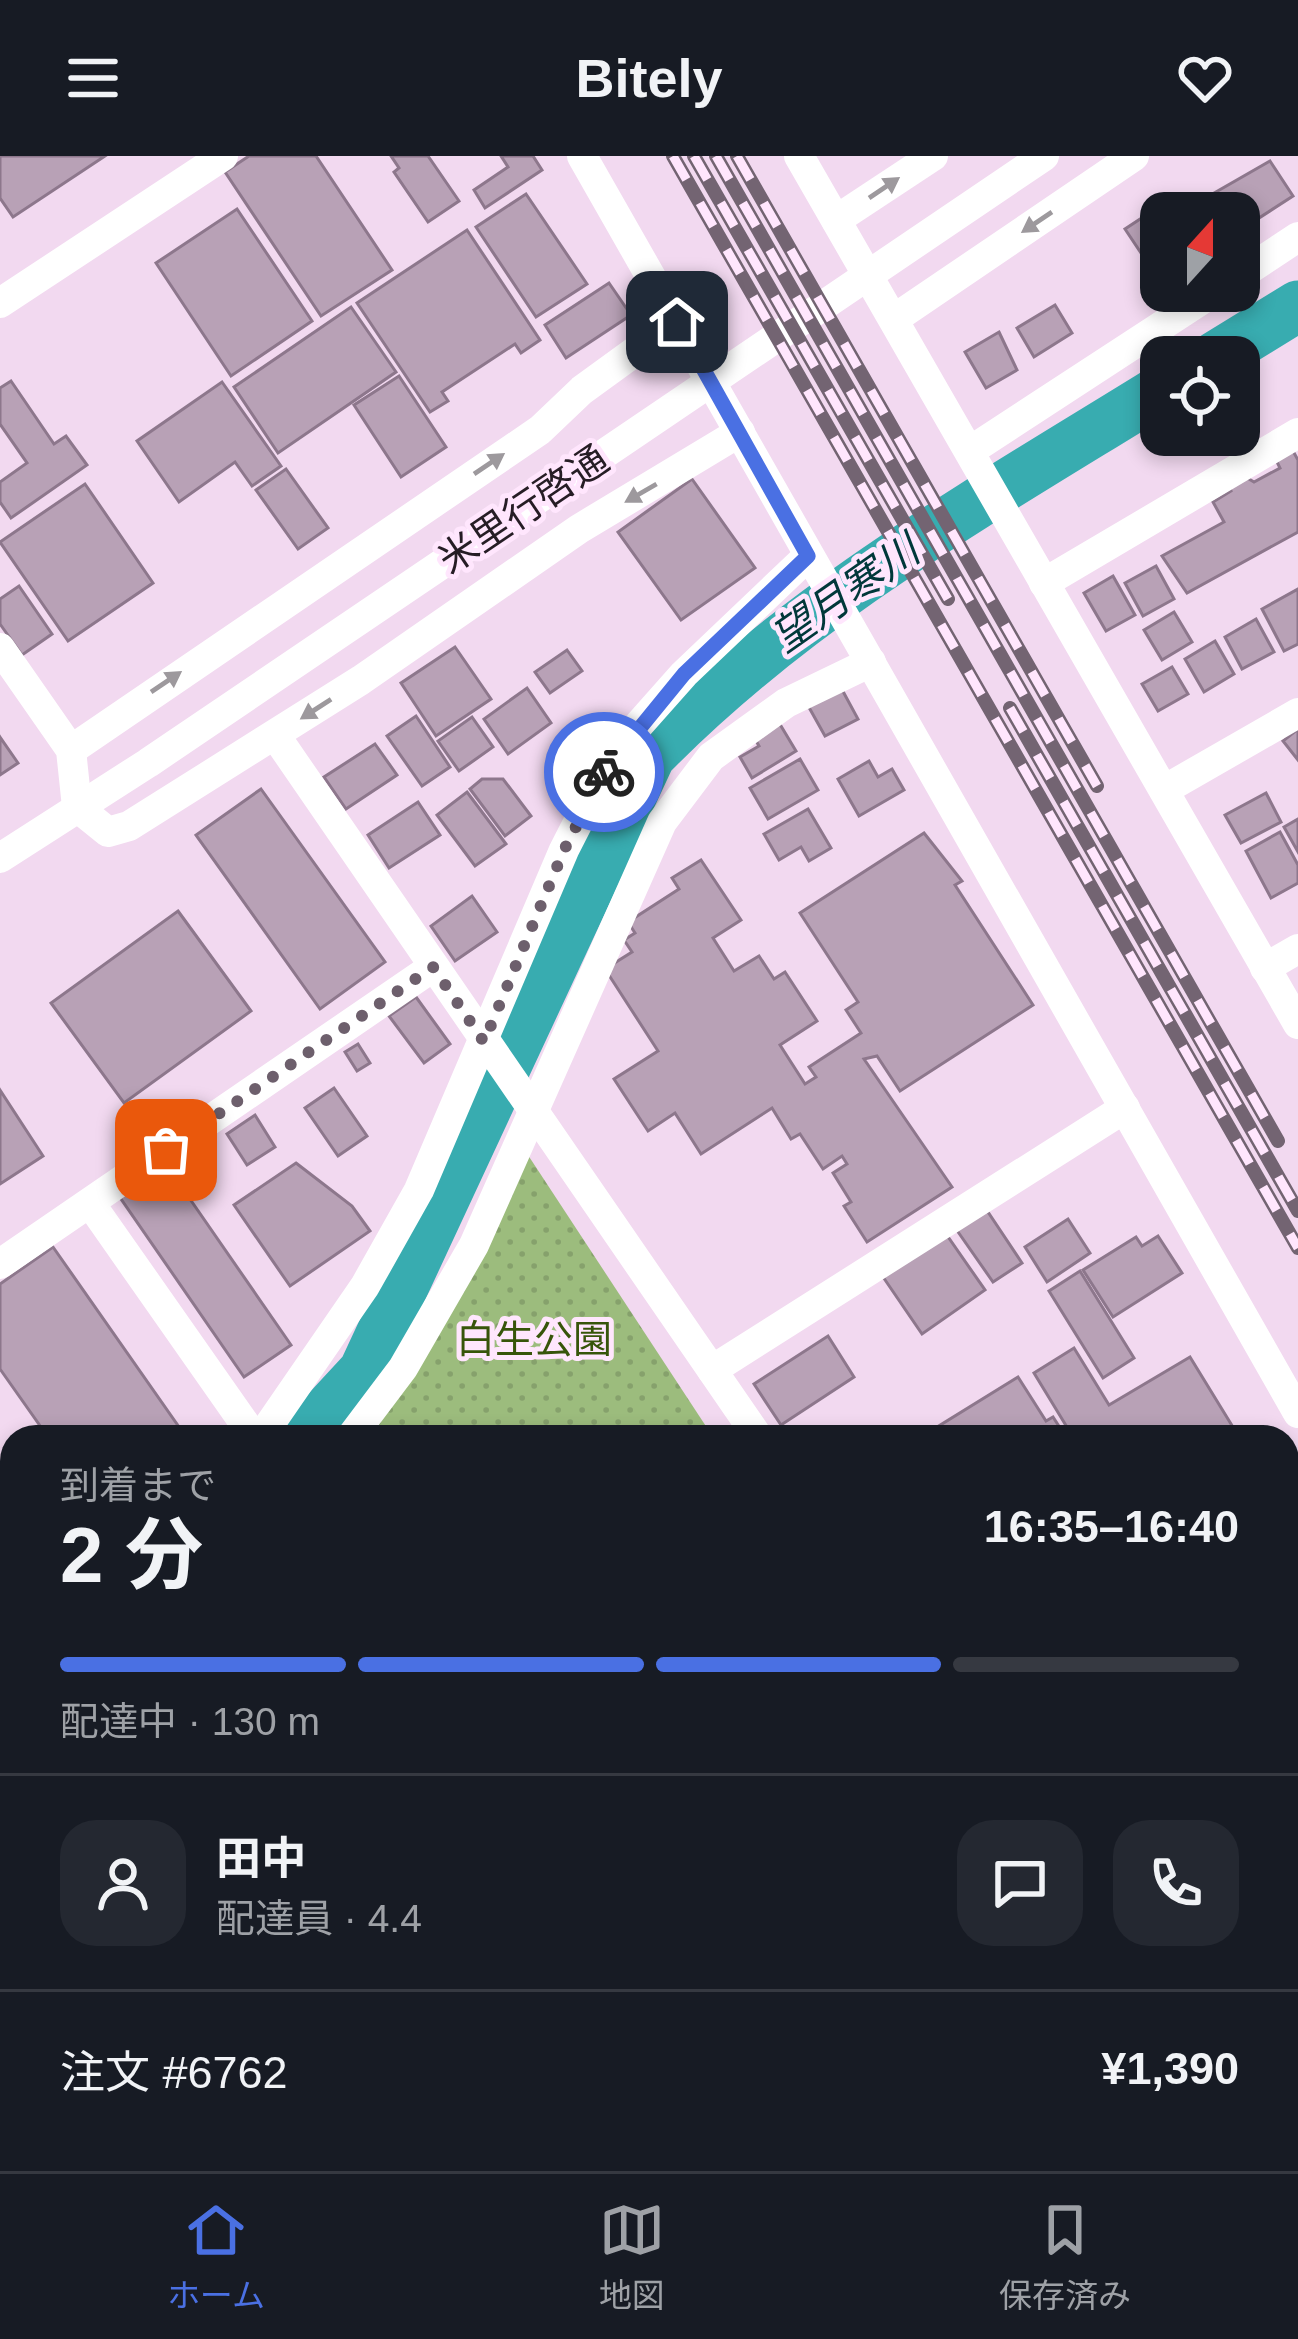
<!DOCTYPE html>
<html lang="ja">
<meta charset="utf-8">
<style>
:root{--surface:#171b24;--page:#242831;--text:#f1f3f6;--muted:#9ea1a6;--line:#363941;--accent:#4a70e3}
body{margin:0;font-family:Helvetica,"Noto Sans JP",sans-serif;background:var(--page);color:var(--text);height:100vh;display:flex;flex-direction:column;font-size:45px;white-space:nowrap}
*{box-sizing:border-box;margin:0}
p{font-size:39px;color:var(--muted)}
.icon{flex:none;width:66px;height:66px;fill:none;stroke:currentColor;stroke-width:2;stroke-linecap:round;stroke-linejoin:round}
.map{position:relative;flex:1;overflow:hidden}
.sheet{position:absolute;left:0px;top:1269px;width:1299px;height:747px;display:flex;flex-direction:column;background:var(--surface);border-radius:36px 36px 0 0;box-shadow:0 6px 18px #0003}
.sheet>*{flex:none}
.needle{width:78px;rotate:21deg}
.buttons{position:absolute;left:1140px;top:36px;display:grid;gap:24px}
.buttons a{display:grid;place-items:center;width:120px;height:120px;border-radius:24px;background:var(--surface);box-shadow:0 6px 18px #0003;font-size:60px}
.pin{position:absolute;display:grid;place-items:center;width:102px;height:102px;color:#fff;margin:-51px;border-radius:24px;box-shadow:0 6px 18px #0006}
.courier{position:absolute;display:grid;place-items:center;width:120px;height:120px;margin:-60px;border:9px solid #4a70e3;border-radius:50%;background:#fff;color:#222;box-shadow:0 3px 15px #0007}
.head em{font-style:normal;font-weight:700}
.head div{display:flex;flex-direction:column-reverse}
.head{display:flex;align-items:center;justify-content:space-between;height:204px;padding:0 60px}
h1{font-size:78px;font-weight:700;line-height:90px}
.bar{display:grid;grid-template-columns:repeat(4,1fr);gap:18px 12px;align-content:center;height:144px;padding:0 60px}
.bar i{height:15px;border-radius:9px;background:var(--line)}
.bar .on{background:var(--accent)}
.bar p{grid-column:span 4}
.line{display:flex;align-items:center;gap:30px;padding:0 60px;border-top:3px solid var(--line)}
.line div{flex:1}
.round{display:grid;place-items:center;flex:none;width:126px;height:126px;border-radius:36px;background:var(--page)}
header{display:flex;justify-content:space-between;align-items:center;height:156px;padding:0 60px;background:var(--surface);font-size:54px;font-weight:700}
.tab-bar{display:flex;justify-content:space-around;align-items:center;height:168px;border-top:3px solid var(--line);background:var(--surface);font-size:33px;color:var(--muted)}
.tab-bar a{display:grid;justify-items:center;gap:6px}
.tab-bar .on{color:var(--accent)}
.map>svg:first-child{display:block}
.park{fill:url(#park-dots)}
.pitch{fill:#9cbc7d}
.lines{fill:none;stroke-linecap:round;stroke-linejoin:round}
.river{stroke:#38acb0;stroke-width:51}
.building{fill:#b8a1b6;stroke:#8d778c;stroke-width:3}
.minor{stroke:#fff;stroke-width:30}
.rail-casing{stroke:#736472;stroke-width:14}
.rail{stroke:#ffe6fd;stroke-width:9;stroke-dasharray:27;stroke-linecap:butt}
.oneway{fill:#9d999d}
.done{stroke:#6d5f6c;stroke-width:12;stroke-dasharray:0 21.6}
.route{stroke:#4a70e3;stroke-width:15}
.labels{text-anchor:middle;stroke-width:10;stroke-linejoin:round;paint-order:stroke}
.street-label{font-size:39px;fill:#261d25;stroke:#ffe6fd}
.park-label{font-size:39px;fill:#37550a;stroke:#ffe6fd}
.water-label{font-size:42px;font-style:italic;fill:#01383a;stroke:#ffe6fd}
</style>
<header><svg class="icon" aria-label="menu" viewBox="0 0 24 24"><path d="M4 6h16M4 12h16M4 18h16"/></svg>Bitely<svg class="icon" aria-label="heart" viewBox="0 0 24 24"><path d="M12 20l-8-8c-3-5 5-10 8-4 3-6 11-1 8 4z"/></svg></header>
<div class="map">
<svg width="1298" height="2015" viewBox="0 0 1298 2015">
<defs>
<pattern id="park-dots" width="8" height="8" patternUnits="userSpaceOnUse" patternTransform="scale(3)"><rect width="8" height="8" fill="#9cbc7d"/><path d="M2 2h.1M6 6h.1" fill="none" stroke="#86a16c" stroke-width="1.8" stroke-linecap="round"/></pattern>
</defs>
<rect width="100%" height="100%" fill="#f2d9f0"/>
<path class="park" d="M 524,993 L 713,1281 L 353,1281 Z"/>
<path class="pitch" d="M 12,1706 L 12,1855 L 0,1839 L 0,1720 Z"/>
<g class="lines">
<g class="river">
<path d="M 1215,201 L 1298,150"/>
<path d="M 303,1281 L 364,1215 L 650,600 C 800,447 980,346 1161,234"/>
<path d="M 0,1607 L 12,1594"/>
</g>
</g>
<g class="building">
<path d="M 0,0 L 105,0 L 13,61 L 0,42 Z"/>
<path d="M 249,0 L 316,0 L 392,114 L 321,160 L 225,16 Z"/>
<path d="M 391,0 L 428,0 L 459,45 L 428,66 L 394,16 L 399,12 Z"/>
<path d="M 501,0 L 533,0 L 542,14 L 485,52 L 474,34 L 508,11 Z"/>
<path d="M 1270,5 L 1293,40 L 1239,75 L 1239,57 L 1201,57 L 1195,48 Z"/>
<path d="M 526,38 L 587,128 L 536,161 L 476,71 Z"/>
<path d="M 1166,46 L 1174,57 L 1161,57 L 1161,114 L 1155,118 L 1125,73 Z"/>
<path d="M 237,53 L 312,165 L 231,220 L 156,107 Z"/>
<path d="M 467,74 L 540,184 L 521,197 L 515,188 L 442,236 L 448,245 L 430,256 L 357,147 Z"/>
<path d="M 609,127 L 631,159 L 566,202 L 545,169 Z"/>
<path d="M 1055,149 L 1072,177 L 1034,201 L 1017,172 Z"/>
<path d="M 351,151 L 396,216 L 278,297 L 234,231 Z"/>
<path d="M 999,176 L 1017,214 L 986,232 L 965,196 Z"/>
<path d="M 399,220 L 446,291 L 401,321 L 354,249 Z"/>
<path d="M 11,225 L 54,288 L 66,280 L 87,309 L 11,362 L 0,346 L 0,326 L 27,307 L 0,268 L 0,232 Z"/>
<path d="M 222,226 L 281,310 L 252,330 L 235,306 L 179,346 L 137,285 Z"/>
<path d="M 1293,295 L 1298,304 L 1298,376 L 1187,437 L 1162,400 L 1224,366 L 1213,346 L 1231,335 L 1228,329 L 1244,320 L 1254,326 L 1280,312 L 1276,304 Z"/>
<path d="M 286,313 L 328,372 L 298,393 L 256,334 Z"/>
<path d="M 692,323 L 755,412 L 681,464 L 618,376 Z"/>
<path d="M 85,328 L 153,427 L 68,485 L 0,386 Z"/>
<path d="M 1156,410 L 1174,443 L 1143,460 L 1125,427 Z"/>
<path d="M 1113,420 L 1135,459 L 1106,475 L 1084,437 Z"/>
<path d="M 19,430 L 52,478 L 22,499 L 0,468 L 0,443 Z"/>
<path d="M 1298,433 L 1298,488 L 1284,495 L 1262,453 Z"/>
<path d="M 1174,456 L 1192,486 L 1162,504 L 1144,474 Z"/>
<path d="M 1256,463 L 1274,496 L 1242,513 L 1225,481 Z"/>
<path d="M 1215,485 L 1234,518 L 1204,536 L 1185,503 Z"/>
<path d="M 455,491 L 491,543 L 436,580 L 401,527 Z"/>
<path d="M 567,494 L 582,515 L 550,537 L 535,516 Z"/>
<path d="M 1172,511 L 1188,538 L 1158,555 L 1142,528 Z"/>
<path d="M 839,528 L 858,563 L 825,580 L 806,546 Z"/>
<path d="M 527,532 L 551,567 L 508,598 L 484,563 Z"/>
<path d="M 416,560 L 450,611 L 422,630 L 387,580 Z"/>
<path d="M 775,560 L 796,595 L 752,622 L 740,601 L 759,590 L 750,574 Z"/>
<path d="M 472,561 L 493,591 L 459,615 L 438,585 Z"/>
<path d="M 1298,573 L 1298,604 L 1283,585 Z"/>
<path d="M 0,581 L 18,607 L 0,619 Z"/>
<path d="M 375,588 L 397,619 L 346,653 L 324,621 Z"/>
<path d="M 800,603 L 818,634 L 768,663 L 750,632 Z"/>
<path d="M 869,605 L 878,621 L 892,613 L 904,634 L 859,660 L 838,623 Z"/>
<path d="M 482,623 L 503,623 L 531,660 L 505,680 L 470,633 Z"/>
<path d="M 261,633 L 385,806 L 320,853 L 196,679 Z"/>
<path d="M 467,636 L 506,688 L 475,710 L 437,659 Z"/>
<path d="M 1266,637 L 1281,666 L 1241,687 L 1225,659 Z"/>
<path d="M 418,646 L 440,679 L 389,712 L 368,679 Z"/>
<path d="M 808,653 L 831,692 L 809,705 L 801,691 L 779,704 L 764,678 Z"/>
<path d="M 1298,663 L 1298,696 L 1284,671 Z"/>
<path d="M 1280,676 L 1298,709 L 1298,727 L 1271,742 L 1246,695 Z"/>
<path d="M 924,677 L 962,725 L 955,729 L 1033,849 L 900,935 L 877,900 L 864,903 L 952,1031 L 867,1086 L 844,1050 L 851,1046 L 833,1017 L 847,1008 L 842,1000 L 823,1013 L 800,978 L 791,983 L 772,952 L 701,998 L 675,957 L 648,975 L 614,923 L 658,895 L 605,813 L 632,796 L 624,784 L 635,777 L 628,766 L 679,733 L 672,722 L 701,704 L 741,764 L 713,782 L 734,815 L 759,800 L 774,823 L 785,816 L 817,865 L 780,889 L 805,928 L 816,921 L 809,911 L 861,877 L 846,854 L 858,846 L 800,757 Z"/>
<path d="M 472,740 L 497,776 L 455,805 L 431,770 Z"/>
<path d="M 178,755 L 251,855 L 124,947 L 51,847 Z"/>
<path d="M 416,841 L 450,888 L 424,907 L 389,860 Z"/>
<path d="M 358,888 L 370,907 L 357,915 L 345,896 Z"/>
<path d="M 334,932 L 367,980 L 338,1000 L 305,952 Z"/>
<path d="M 0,934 L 43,1000 L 0,1028 Z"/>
<path d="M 255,959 L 275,991 L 247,1009 L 227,978 Z"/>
<path d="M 165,1007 L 291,1189 L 244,1221 L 119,1040 Z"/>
<path d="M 296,1007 L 352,1050 L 370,1075 L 290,1130 L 234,1049 Z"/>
<path d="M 986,1053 L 1022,1107 L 993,1126 L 956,1073 Z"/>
<path d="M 1068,1063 L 1090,1097 L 1047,1126 L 1025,1091 Z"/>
<path d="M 944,1075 L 985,1134 L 922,1178 L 881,1118 Z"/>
<path d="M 1158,1080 L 1182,1117 L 1113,1161 L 1083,1114 L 1136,1081 L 1142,1090 Z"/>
<path d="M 53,1091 L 186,1281 L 48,1281 L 0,1213 L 0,1128 Z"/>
<path d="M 1080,1115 L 1134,1202 L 1103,1222 L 1049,1135 Z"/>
<path d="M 828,1180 L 854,1221 L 781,1269 L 754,1228 Z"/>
<path d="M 1074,1192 L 1109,1249 L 1190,1201 L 1239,1281 L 1073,1281 L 1034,1217 Z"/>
<path d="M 1018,1221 L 1046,1265 L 1053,1261 L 1064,1278 L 921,1281 Z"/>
<path d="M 1287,1305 L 1298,1322 L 1298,1395 L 1287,1402 Z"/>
<path d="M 12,1351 L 12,1512 L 0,1525 L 0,1359 Z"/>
<path d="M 1298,1531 L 1298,1563 L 1287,1546 L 1287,1538 Z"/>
<path d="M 1287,1553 L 1298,1571 L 1298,1604 L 1287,1611 Z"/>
<path d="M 1298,1616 L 1298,1713 L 1287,1696 L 1287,1623 Z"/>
<path d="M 1289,1903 L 1298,1904 L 1298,1935 L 1287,1927 Z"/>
<path d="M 1298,1961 L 1298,2006 L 1287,1998 L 1287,1976 Z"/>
<path d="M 107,2004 L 193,2004 L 177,2015 L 114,2015 Z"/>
<path d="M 240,2004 L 294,2004 L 297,2009 L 288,2015 L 248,2015 Z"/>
<path d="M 507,2004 L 542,2004 L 522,2015 L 513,2015 Z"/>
<path d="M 574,2004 L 633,2004 L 639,2015 L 571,2015 L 567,2009 Z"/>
<path d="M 1196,2004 L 1199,2004 L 1215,2015 L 1188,2015 Z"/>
</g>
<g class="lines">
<g class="minor">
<path d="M 582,0 L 1298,1257"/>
<path d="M 799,0 L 1298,868"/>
<path d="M 836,64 L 933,0"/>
<path d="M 1239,120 L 1298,81"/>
<path d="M 0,147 L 223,0"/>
<path d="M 894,163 L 1134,0"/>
<path d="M 970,295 L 1215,135"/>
<path d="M 1044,427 L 1298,277"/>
<path d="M 0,492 L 71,594 L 77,651 L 108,676 L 129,670 L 361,524 L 579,373 L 740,276"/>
<path d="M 275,579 L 758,1281"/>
<path d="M 71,594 L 540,274 L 582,234 L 677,165"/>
<path d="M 1164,634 L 1298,557"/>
<path d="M 0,702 L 148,607 L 1044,0"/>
<path d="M 1265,812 L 1298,793"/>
<path d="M 90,1047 L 254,1281"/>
<path d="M 0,1108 L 433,811"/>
<path d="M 712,1214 L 1125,952"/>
<path d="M 261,1281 L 365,1130 L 419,1034 L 564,694 L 613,598 L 684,518 L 808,400"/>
<path d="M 351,1281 L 403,1212 L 474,1089 L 662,666 L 711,601 L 786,547 L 871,506"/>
<path d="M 1287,1431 L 1298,1424"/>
<path d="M 0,1575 L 12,1562"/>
<path d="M 0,1677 L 12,1664"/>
<path d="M 1287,1857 L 1298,1842"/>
<path d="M 0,1901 L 12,1918"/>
<path d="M 71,2004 L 78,2015"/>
<path d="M 454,2004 L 461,2015"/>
<path d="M 1256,2004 L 1264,2015"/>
<path d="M 354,2015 L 372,2004"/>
<path d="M 859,2015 L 875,2004"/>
<path d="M 1170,2015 L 1178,2004"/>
</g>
<defs>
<g id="rail">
<path d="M 673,0 L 1298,1092"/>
<path d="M 694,0 L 948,443"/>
<path d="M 716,0 L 1278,985"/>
<path d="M 737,0 L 1097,630"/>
<path d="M 1010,552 L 1298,1055"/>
</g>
</defs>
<use href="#rail" class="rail-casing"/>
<use href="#rail" class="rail"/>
</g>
<defs><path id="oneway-solid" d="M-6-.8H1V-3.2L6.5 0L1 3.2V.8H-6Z" transform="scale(3)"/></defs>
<g class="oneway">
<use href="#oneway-solid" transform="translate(884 32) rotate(-34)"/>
<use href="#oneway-solid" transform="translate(1037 66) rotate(146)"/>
<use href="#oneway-solid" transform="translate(489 308) rotate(-34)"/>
<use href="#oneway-solid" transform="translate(641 337) rotate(150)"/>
<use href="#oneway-solid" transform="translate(166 526) rotate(-34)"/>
<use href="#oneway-solid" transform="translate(316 553) rotate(147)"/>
</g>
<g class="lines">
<path class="done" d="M 166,994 L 433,811 L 484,886 L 564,694 L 604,616"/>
<path class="route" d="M 604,616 L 684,518 L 808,400 L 677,166"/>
</g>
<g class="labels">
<g class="street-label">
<text transform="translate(523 353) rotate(-34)" y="14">米里行啓通</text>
</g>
<g class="park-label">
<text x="534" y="1197">白生公園</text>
</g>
<g class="water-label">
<text transform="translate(845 437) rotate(-35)" y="15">望月寒川</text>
</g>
</g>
</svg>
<div class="buttons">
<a><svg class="needle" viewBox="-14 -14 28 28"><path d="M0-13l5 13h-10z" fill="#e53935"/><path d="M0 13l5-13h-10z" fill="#9ea1a6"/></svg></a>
<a><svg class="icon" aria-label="locate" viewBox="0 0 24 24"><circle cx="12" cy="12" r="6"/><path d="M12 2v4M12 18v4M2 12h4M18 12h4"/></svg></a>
</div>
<div class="pin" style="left:166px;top:994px;background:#ea580c"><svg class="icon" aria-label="bag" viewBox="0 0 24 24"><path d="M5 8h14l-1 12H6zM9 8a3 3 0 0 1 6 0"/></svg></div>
<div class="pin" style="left:677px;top:166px;background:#1f2937"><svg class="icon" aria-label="home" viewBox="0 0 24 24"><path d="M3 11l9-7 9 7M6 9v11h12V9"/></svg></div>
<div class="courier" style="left:604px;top:616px"><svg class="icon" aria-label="bike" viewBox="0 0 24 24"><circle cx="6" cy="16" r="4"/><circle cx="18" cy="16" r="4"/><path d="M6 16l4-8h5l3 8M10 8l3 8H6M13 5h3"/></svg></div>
<section class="sheet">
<div class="head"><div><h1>2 分</h1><p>到着まで</p></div><em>16:35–16:40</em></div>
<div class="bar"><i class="on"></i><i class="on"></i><i class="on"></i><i></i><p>配達中 · 130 m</p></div>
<div class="line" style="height:216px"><a class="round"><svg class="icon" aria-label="person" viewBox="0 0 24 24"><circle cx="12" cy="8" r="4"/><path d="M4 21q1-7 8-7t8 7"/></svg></a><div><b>田中</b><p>配達員 · 4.4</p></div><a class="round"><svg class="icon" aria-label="chat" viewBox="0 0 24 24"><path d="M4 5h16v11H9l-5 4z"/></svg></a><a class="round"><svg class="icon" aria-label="phone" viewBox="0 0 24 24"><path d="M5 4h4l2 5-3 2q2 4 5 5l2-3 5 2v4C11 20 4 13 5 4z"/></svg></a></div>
<div class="line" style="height:156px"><div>注文 #6762</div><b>¥1,390</b></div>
</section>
</div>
<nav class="tab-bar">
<a class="on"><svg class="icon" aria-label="home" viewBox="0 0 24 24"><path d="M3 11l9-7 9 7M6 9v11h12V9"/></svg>ホーム</a>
<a><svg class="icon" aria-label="map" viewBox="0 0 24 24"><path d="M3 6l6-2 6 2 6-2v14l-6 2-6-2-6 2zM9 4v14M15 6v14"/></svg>地図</a>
<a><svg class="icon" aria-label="saved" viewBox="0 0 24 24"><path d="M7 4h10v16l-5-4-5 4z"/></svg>保存済み</a>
</nav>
